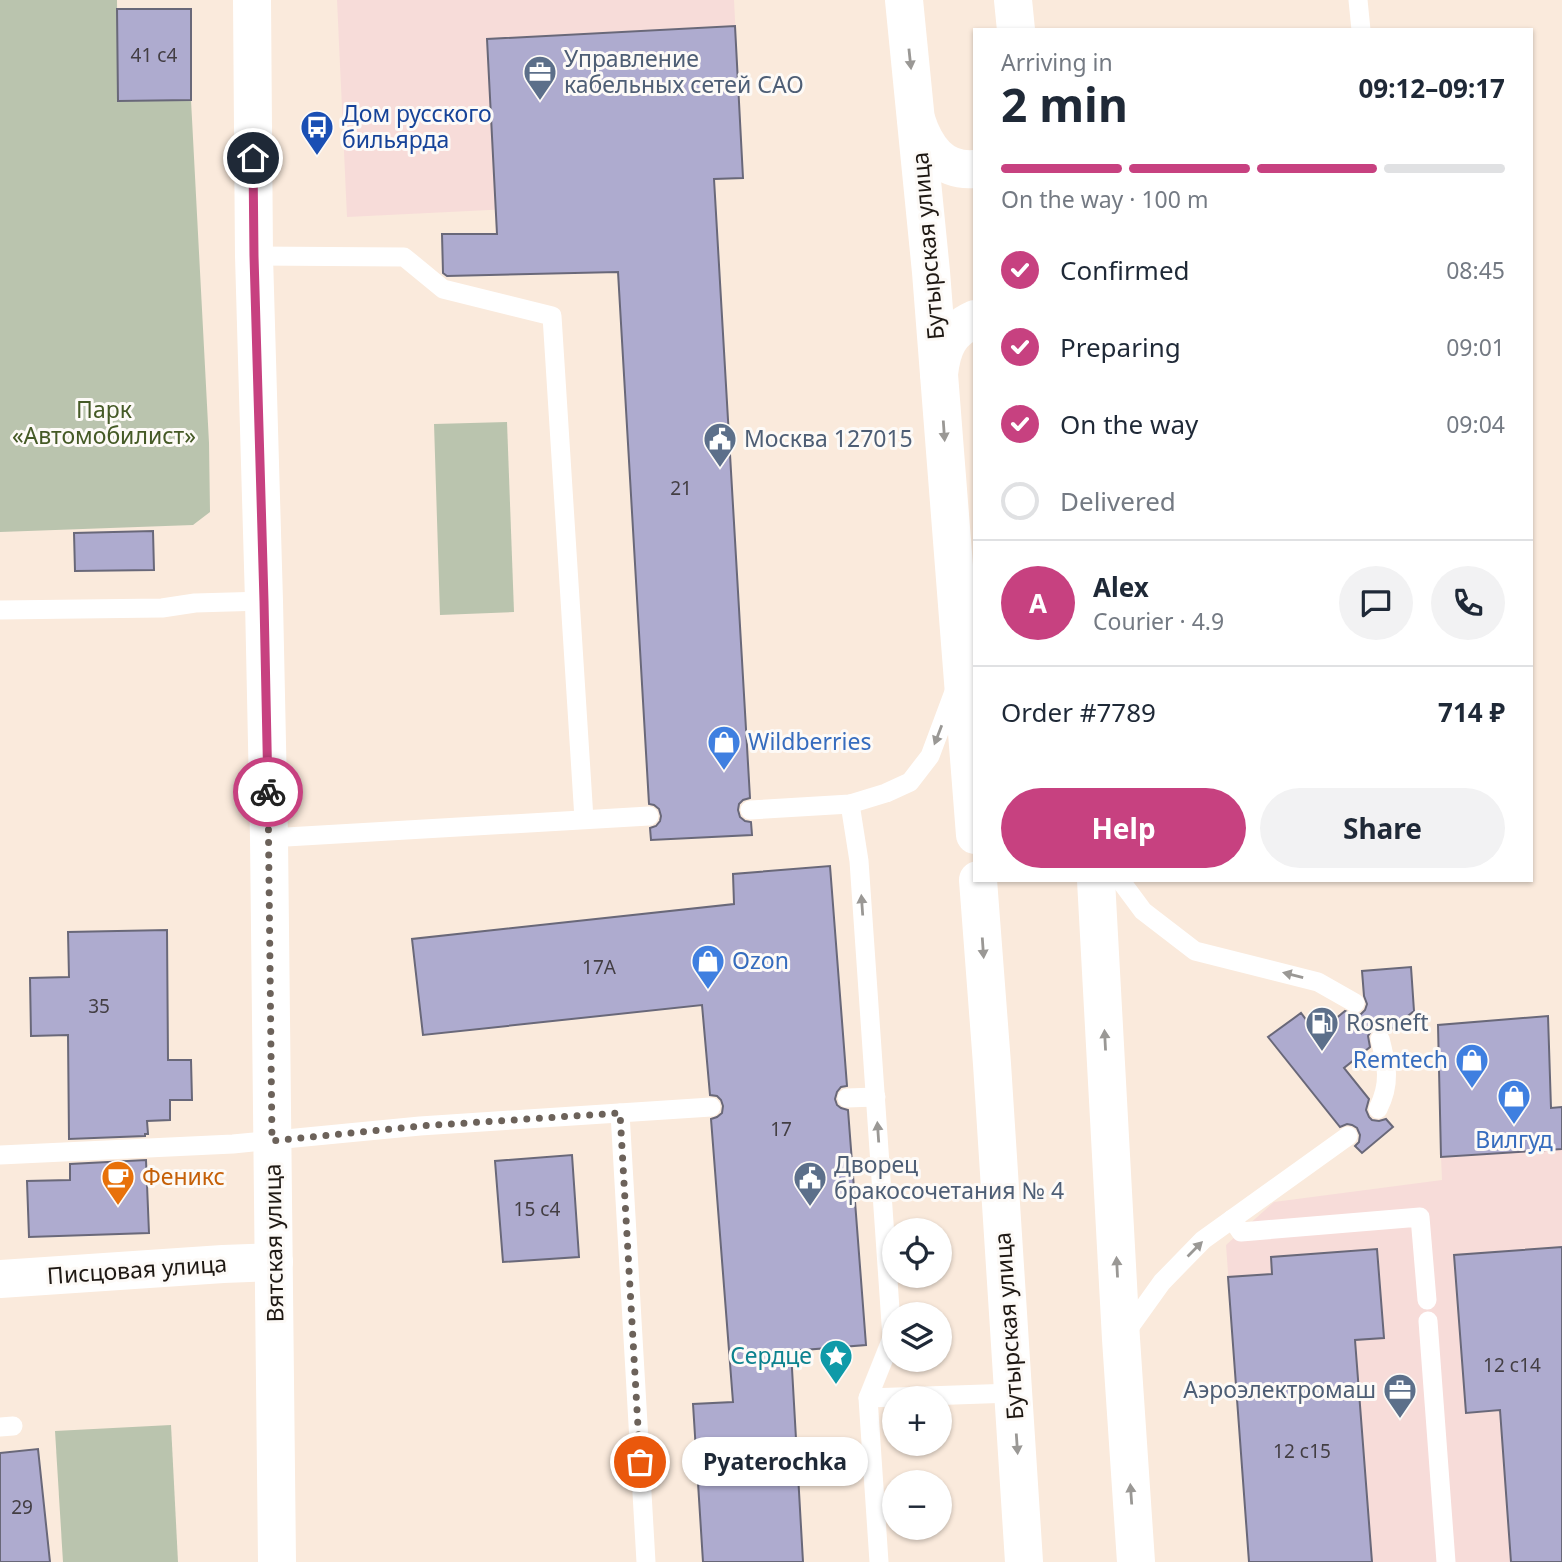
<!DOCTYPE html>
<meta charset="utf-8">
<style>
:root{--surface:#fff;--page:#f2f2f3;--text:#1f2937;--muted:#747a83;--line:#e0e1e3;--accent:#c74180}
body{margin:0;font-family:"Noto Sans",sans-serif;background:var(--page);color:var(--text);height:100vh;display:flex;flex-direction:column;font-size:26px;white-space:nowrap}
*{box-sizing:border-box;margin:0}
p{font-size:23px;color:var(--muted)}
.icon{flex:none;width:38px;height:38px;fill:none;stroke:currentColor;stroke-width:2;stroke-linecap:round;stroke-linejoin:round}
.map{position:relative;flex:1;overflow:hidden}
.side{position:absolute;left:973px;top:28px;width:560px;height:854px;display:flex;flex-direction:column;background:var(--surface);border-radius:0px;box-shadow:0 2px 5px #0004}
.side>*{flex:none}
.controls{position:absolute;left:882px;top:1218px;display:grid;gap:14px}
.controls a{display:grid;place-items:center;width:70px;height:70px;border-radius:50%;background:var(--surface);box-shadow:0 2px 5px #0004;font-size:35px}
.pin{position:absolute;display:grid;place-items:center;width:60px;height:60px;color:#fff;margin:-30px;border:4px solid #fff;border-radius:50%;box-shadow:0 2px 7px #0007}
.courier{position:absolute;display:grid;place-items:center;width:70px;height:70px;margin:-35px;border:5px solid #c74180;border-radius:50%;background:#fff;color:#222;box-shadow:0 2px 9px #0007}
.bubble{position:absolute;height:49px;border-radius:24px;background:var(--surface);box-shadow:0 2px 5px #0004;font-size:23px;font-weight:700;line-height:49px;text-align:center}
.overview em{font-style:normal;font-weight:700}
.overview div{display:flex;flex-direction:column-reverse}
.overview{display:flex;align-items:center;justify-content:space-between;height:119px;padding:0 28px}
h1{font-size:46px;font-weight:700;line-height:52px}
.bar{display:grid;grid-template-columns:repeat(4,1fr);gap:10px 7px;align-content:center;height:84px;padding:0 28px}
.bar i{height:9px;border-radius:5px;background:var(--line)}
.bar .active{background:var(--accent)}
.bar p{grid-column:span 4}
.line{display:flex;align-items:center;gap:18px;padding:0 28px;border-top:2px solid var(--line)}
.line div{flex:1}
.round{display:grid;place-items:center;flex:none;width:74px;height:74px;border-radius:37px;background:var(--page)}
ol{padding:0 28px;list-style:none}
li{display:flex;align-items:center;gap:21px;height:77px}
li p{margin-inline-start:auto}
li .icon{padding:7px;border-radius:50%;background:var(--accent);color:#fff;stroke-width:4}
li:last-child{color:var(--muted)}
li i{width:38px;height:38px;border:4px solid var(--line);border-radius:50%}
.cta{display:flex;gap:14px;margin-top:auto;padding:14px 28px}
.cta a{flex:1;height:80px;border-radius:42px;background:var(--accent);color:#fff;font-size:28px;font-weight:700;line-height:80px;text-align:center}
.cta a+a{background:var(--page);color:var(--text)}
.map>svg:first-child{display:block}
.industrial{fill:#f7dcd9}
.green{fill:#bac4ae}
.building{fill:#aeabcf;stroke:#696879;stroke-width:2}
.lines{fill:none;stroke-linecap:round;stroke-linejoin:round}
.service{stroke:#fff;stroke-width:19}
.minor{stroke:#fff;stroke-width:38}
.tertiary{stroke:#fff;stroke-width:38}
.primary{stroke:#fff;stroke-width:38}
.oneway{fill:#9a9895}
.done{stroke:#6c625a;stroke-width:7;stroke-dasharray:0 12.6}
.route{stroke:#c74180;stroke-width:9}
.labels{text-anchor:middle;stroke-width:6;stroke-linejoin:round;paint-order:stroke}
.number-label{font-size:19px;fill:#433e43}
.service-label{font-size:23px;fill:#4e5e75;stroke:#fdfaf7;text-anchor:start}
.transit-label{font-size:23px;fill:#164399;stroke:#fdfaf7;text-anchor:start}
.street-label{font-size:23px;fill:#1f1914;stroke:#fdfaf7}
.park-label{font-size:23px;fill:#455a26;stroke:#fdfaf7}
.shop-label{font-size:23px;fill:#366cbe;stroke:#fdfaf7;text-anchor:start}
.food-label{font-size:23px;fill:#c56008;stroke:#fdfaf7;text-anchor:start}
.culture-label{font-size:23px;fill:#0d838f;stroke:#fdfaf7;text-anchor:end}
</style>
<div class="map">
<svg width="1562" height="1562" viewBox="0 0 1562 1562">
<rect width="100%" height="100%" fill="#faeadc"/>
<g class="industrial">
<path d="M 337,0 L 734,0 L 743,178 L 714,180 L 715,199 L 347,217 Z"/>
<path d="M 1562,1149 L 1562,1562 L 1249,1562 L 1226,1245 L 1274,1202 L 1442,1180 L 1441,1157 Z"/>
</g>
<g class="green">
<path d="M 0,0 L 117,0 L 118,100 L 191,100 L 209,443 L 210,512 L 193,525 L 0,532 Z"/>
<path d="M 507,422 L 514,612 L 440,615 L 434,424 Z"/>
<path d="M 171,1425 L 178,1562 L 63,1562 L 55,1431 Z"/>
</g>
<g class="building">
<path d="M 117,9 L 191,9 L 191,100 L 118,101 Z"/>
<path d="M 735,26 L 743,178 L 714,179 L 750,798 L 743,800 L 739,804 L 738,810 L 740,817 L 745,821 L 751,822 L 752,835 L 651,840 L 650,828 L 656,826 L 660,821 L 661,816 L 659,809 L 654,805 L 649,804 L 618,272 L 447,276 L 443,273 L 442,234 L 497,234 L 487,39 Z"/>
<path d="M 153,531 L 154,570 L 75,571 L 74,533 Z"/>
<path d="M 830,866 L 847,1086 L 841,1087 L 837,1092 L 835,1099 L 837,1105 L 841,1108 L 848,1110 L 866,1345 L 791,1351 L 803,1562 L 703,1562 L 693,1404 L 733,1402 L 711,1119 L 717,1117 L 722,1113 L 723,1106 L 721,1100 L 717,1096 L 710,1095 L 702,1005 L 423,1035 L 412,939 L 734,904 L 733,874 Z"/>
<path d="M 167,930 L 168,1060 L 191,1060 L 192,1100 L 170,1100 L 170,1120 L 147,1121 L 148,1134 L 145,1134 L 145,1136 L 69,1139 L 68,1035 L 31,1036 L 30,978 L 69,977 L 68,932 Z"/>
<path d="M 1411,967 L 1414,1011 L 1389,1031 L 1383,1027 L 1378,1027 L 1372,1030 L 1368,1036 L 1370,1047 L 1344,1068 L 1369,1099 L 1366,1110 L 1369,1117 L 1372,1120 L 1379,1121 L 1386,1119 L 1393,1127 L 1362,1153 L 1355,1146 L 1359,1142 L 1360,1135 L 1357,1128 L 1352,1125 L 1347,1124 L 1340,1127 L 1268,1037 L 1301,1013 L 1317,1034 L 1345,1011 L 1354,1015 L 1361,1014 L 1365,1010 L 1367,1004 L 1364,996 L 1362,971 Z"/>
<path d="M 1548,1016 L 1551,1108 L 1562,1107 L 1562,1149 L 1441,1157 L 1438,1025 Z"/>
<path d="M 572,1155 L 579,1257 L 503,1262 L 495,1161 Z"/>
<path d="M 146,1160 L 149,1233 L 29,1237 L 27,1181 L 70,1180 L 70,1164 Z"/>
<path d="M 1562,1247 L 1562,1562 L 1511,1562 L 1500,1410 L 1466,1413 L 1454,1255 Z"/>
<path d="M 1377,1249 L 1384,1338 L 1355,1340 L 1372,1562 L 1249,1562 L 1228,1277 L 1272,1274 L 1271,1257 Z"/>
<path d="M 38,1449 L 50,1562 L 0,1562 L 0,1453 Z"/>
</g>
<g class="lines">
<g class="service">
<path d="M 1358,0 L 1361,30"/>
<path d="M 254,256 L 404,257 L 443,289 L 552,316 L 584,819"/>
<path d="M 0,610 L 162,608 L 195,603 L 264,601"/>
<path d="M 850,804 L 859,861 L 892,1338 L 868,1398 L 879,1562"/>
<path d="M 750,810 L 850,804 L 886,793 L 910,782 L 930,756 L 955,689"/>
<path d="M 269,838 L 649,816"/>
<path d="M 1120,880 L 1143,911 L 1195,951 L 1318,982 L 1355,1003"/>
<path d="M 847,1098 L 876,1097"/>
<path d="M 1378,1109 C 1391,1083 1387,1066 1380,1039"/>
<path d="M 620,1113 L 646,1562"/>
<path d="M 0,1155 L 233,1144 L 420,1126 L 711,1107"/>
<path d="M 1232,1219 L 1241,1232 L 1420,1217 L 1427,1300"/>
<path d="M 1428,1321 L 1446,1562"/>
<path d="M 1124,1335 L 1162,1282 L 1203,1240 L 1348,1136"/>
<path d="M 868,1398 L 1013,1393"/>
<path d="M 0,1427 L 13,1426"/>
</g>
<g class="minor">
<path d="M 916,119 C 925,147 941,172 975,169"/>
<path d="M 939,374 C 942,347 949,331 975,319"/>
<path d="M 0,1279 L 223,1264 L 274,1262"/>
</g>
<path class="tertiary" d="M 252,0 L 254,256 L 264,601 L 269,838 L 277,1562"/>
<g class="primary">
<path d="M 904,0 L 931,272 L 975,835"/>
<path d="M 1013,0 L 1016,30"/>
<path d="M 978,880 L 992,1064 L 1024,1562"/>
<path d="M 1096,880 L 1121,1339 L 1136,1562"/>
</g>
</g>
<defs><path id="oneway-solid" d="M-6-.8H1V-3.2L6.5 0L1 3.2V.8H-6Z" transform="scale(1.75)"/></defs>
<g class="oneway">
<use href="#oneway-solid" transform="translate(910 59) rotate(84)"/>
<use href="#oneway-solid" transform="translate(944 431) rotate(86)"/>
<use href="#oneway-solid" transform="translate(938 735) rotate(111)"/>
<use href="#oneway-solid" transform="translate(862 905) rotate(-94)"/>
<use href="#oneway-solid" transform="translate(983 948) rotate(86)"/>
<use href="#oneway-solid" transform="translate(1293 975) rotate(-166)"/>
<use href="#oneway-solid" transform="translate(1105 1040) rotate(-93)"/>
<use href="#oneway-solid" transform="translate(878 1132) rotate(-94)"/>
<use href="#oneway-solid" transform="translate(1195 1249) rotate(-45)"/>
<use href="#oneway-solid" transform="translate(1117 1267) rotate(-93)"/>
<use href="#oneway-solid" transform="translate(1017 1444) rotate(86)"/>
<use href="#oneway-solid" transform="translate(1131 1494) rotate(-94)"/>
</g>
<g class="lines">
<path class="done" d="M 268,792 L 272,1141 L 420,1126 L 620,1113 L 640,1462"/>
<path class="route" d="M 253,158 L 254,256 L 264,601 L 268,792"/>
</g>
<defs>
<symbol id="office-pin" viewBox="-11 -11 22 30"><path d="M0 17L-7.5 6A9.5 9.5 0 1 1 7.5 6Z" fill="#5c6f8a" stroke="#fdfaf7"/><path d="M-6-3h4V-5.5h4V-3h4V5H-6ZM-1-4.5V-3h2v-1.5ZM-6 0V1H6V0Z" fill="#fff"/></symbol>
<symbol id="bus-pin" viewBox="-11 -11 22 30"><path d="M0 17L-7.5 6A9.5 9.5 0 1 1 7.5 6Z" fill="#1a4fb4" stroke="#fdfaf7"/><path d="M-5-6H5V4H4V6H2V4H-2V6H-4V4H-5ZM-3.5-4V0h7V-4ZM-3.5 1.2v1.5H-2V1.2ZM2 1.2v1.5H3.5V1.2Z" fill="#fff"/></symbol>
<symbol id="civic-pin" viewBox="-11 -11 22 30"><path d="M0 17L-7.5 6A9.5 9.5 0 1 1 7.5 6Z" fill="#5c6f8a" stroke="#fdfaf7"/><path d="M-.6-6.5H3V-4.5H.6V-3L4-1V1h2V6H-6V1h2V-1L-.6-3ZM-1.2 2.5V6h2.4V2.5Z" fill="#fff"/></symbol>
<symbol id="shop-pin" viewBox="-11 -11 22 30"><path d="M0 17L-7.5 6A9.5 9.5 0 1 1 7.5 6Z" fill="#3f7fe0" stroke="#fdfaf7"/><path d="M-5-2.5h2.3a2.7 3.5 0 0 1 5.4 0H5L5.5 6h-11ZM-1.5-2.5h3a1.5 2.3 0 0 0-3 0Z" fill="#fff"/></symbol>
<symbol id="fuel-pin" viewBox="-11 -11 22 30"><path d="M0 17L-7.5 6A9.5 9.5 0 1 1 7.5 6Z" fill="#5c6f8a" stroke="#fdfaf7"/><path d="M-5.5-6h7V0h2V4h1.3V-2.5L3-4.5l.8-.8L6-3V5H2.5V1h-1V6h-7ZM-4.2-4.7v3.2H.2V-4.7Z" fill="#fff"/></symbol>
<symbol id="cafe-pin" viewBox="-11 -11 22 30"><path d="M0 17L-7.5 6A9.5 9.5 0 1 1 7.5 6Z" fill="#e8710a" stroke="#fdfaf7"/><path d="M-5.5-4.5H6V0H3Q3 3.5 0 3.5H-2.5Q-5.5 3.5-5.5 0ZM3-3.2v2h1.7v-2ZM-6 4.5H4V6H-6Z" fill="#fff"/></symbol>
<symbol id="sight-pin" viewBox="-11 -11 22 30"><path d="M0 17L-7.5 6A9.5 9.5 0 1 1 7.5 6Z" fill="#0f9aa8" stroke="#fdfaf7"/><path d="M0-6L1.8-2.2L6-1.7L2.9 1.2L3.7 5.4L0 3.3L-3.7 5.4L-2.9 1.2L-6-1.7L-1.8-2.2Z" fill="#fff"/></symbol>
</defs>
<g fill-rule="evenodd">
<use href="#office-pin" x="521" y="53" width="38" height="52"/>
<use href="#bus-pin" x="298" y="108" width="38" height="52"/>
<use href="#civic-pin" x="701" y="420" width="38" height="52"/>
<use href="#shop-pin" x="705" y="723" width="38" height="52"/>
<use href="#shop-pin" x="689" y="942" width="38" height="52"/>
<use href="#fuel-pin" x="1303" y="1004" width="38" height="52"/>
<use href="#shop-pin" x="1453" y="1041" width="38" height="52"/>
<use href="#shop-pin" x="1495" y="1077" width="38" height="52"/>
<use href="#cafe-pin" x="99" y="1158" width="38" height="52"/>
<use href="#civic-pin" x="791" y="1159" width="38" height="52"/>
<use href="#sight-pin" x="817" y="1337" width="38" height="52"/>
<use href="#office-pin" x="1381" y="1371" width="38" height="52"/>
</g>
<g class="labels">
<g class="number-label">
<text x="154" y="62">41 с4</text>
<text x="681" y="495">21</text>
<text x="599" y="974">17А</text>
<text x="99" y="1013">35</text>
<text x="781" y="1136">17</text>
<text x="537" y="1216">15 с4</text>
<text x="1512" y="1372">12 с14</text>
<text x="1302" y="1458">12 с15</text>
<text x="22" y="1514">29</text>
</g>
<g class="service-label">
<text x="564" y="67">Управление<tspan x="564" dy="26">кабельных сетей САО</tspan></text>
<text x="744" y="447">Москва 127015</text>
<text x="1346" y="1031">Rosneft</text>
<text x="834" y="1173">Дворец<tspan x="834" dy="26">бракосочетания № 4</tspan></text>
<text x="1376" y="1398" text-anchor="end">Аэроэлектромаш</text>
</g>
<g class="transit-label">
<text x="342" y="122">Дом русского<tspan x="342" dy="26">бильярда</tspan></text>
</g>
<g class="street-label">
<text transform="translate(928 246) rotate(-95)" y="8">Бутырская улица</text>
<text transform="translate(274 1243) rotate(-91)" y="8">Вятская улица</text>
<text transform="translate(137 1270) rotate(-4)" y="8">Писцовая улица</text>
<text transform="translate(1009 1326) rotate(-94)" y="8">Бутырская улица</text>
</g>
<g class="park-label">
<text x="104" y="418">Парк<tspan x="104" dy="26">«Автомобилист»</tspan></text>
</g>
<g class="shop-label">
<text x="748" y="750">Wildberries</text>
<text x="732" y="969">Ozon</text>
<text x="1448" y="1068" text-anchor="end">Remtech</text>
<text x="1514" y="1148" text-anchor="middle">Вилгуд</text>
</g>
<g class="food-label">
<text x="142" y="1185">Феникс</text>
</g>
<g class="culture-label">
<text x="812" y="1364">Сердце</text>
</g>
</g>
</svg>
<div class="controls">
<a><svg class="icon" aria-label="locate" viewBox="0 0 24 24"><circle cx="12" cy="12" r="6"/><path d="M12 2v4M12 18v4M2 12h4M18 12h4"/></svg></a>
<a><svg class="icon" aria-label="layers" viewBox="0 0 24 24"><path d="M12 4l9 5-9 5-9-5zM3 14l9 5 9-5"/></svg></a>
<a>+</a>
<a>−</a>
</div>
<div class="pin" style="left:640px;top:1462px;background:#ea580c"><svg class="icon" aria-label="bag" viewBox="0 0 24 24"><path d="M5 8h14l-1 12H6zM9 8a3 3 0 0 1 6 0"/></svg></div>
<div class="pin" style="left:253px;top:158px;background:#1f2937"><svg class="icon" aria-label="home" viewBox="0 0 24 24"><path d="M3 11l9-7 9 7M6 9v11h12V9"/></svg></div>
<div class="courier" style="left:268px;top:792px"><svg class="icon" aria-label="bike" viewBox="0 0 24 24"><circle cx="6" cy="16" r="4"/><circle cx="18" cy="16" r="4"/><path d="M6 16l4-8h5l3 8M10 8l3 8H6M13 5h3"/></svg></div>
<div class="bubble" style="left:682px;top:1437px;width:186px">Pyaterochka</div>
<section class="side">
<div class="overview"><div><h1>2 min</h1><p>Arriving in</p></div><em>09:12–09:17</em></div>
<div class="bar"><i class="active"></i><i class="active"></i><i class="active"></i><i></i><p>On the way · 100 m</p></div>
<ol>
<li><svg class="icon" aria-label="check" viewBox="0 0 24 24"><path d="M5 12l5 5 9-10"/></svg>Confirmed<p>08:45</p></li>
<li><svg class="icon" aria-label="check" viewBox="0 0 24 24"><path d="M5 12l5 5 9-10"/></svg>Preparing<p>09:01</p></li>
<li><svg class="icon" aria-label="check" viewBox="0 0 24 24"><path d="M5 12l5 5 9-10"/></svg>On the way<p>09:04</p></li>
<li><i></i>Delivered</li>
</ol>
<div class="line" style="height:126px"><b class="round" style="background:var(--accent);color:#fff">A</b><div><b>Alex</b><p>Courier · 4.9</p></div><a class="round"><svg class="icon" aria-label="chat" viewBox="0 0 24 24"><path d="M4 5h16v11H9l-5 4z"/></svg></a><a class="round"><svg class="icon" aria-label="phone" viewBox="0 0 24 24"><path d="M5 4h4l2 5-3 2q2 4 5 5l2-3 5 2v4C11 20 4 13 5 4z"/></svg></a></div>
<div class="line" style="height:91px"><div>Order #7789</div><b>714 ₽</b></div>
<div class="cta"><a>Help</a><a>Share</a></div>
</section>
</div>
